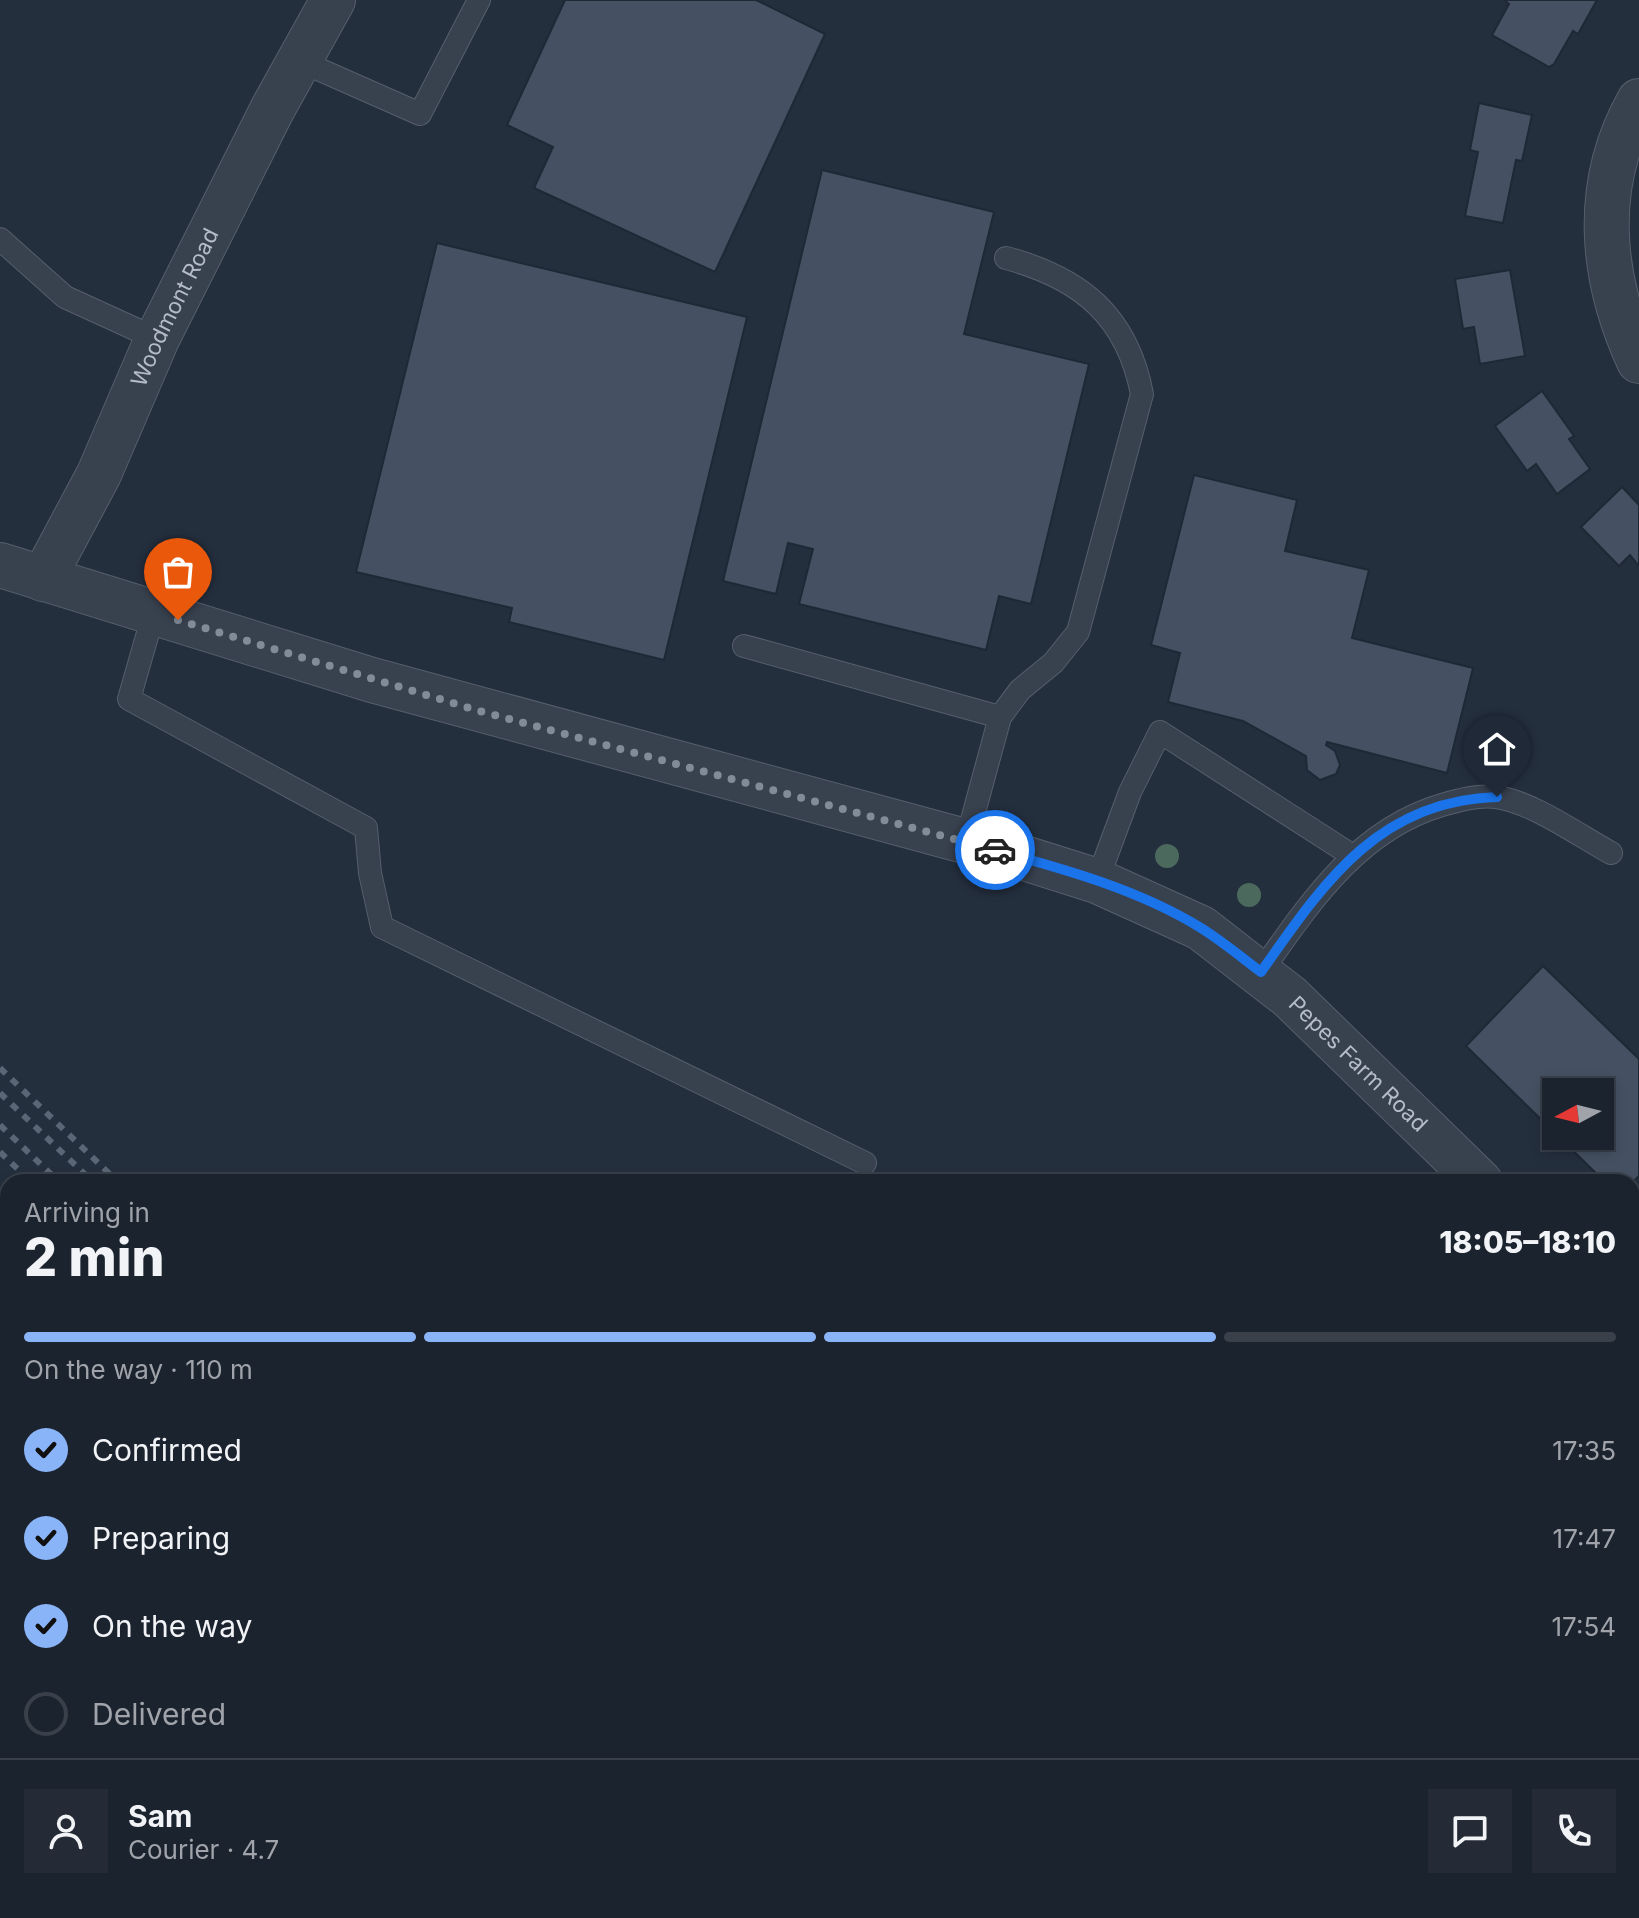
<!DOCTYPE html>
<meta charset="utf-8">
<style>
:root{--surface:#1b232e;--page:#242b36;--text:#f1f3f6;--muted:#a0a4aa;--line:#39404a;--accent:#8ab4f8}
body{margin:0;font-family:Inter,sans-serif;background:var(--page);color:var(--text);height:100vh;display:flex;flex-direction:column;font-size:30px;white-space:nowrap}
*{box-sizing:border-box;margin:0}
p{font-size:26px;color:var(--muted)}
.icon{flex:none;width:44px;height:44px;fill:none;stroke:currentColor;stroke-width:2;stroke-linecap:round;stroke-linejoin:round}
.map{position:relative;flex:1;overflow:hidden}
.drawer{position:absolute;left:0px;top:1174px;width:1640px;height:744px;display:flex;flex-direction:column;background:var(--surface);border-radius:24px 24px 0 0;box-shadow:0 4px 12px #0003,0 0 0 2px var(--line)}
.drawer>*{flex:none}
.needle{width:52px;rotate:263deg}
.buttons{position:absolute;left:1542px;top:1078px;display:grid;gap:16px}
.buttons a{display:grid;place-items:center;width:72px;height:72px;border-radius:0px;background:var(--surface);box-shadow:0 4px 12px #0003,0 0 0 2px var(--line);font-size:40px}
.pin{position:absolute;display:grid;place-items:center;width:68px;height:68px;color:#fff;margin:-82px -34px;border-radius:50% 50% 50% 0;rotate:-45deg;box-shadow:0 0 8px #0007}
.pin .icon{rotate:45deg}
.courier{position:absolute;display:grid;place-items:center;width:80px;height:80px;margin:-40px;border:6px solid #1a73e8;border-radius:50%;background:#fff;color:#222;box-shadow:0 2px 10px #0007}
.summary em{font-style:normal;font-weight:800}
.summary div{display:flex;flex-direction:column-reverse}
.summary{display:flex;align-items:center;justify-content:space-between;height:136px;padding:0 24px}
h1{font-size:52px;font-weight:800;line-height:60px}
.bar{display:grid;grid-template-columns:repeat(4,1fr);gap:12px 8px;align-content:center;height:96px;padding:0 24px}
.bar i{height:10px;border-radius:6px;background:var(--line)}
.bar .selected{background:var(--accent)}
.bar p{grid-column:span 4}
.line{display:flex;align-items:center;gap:20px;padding:0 24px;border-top:2px solid var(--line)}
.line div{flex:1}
.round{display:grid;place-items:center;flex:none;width:84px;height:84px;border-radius:0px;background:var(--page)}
ol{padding:0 24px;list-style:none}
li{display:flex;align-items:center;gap:24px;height:88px}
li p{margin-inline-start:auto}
li .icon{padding:8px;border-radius:50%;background:var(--accent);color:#111;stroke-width:4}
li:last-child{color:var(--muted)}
li i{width:44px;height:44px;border:4px solid var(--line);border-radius:50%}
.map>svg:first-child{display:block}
.building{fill:#455162;stroke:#1f2835;stroke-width:2}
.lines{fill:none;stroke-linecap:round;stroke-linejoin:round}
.service-casing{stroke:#565f6c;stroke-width:24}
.minor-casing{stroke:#565f6c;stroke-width:46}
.tertiary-casing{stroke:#565f6c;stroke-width:46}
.service{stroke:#38414e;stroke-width:22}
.minor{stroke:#38414e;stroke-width:44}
.tertiary{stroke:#38414e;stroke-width:44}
.rail{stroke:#5a6575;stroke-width:6;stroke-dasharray:8 8;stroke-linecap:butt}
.tree{fill:#4b6a5d}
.done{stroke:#828b98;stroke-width:8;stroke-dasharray:0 14.4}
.route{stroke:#1a73e8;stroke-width:10}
.labels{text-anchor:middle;stroke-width:6;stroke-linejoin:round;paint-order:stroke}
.street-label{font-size:22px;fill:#b4bcc9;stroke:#1d2633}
</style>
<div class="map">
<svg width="1639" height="1918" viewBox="0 0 1639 1918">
<rect width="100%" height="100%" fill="#242f3e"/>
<g class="building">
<path d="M 565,0 L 756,0 L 825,34 L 715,272 L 534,188 L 553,147 L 507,125 Z"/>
<path d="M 1597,0 L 1578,34 L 1573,31 L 1554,64 L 1549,67 L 1492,35 L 1509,4 L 1504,0 Z"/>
<path d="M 1479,103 L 1532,115 L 1522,161 L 1516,160 L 1503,223 L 1465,216 L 1478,152 L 1470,150 Z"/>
<path d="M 822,170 L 994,212 L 964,334 L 1089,364 L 1031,604 L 999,596 L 986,650 L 799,604 L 813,549 L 788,543 L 776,594 L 723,581 Z"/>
<path d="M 437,243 L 747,317 L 664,660 L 509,622 L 512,608 L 356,572 Z"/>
<path d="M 1510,270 L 1525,356 L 1480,364 L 1474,327 L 1463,329 L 1455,279 Z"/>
<path d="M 1542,391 L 1574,436 L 1569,439 L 1590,469 L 1557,494 L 1536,464 L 1527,471 L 1495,426 Z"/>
<path d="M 1194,475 L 1297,500 L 1285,551 L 1369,570 L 1352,638 L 1473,668 L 1447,773 L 1327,742 L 1326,745 L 1335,751 L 1340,765 L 1336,774 L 1320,780 L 1307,770 L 1306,756 L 1243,721 L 1168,702 L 1180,653 L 1151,645 Z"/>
<path d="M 1622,487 L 1639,505 L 1639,566 L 1630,555 L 1619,566 L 1581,527 Z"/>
<path d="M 1543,966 L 1639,1059 L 1639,1176 L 1632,1183 L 1605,1182 L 1558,1136 L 1600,1136 L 1600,1092 L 1556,1092 L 1556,1134 L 1466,1046 Z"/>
<path d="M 1632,1595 L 1639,1602 L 1639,1715 L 1632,1723 Z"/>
<path d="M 0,1787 L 8,1812 L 8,1832 L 0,1834 Z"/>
<path d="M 540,1910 L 577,1910 L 579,1918 L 536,1918 L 541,1917 Z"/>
</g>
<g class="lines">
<defs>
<g id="service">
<path d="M 300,61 L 420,114 L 479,0"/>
<path d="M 0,239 L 65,297 L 157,339"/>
<path d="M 154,612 L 129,699 L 366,828 L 370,873 L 382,927 L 865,1163"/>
<path d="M 744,646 L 1000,717"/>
<path d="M 966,842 L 1000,717 L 1020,690 L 1053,663 L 1078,632 L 1142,394 C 1127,316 1081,278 1006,258"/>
<path d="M 1097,881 L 1130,792 L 1160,732 L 1353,856"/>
<path d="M 1261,972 C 1309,904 1357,830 1442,805 C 1459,800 1477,795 1496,797 C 1533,802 1578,835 1611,853"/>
<path d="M 0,1372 L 8,1380"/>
<path d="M 0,1871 L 8,1870"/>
<path d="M 1233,1910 L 1241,1918"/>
<path d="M 1378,1910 L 1386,1918"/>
<path d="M 1515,1910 L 1523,1918"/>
</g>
<g id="minor">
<path d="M 1639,101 C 1592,184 1600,277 1639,361"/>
<path id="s1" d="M 43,579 L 99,474 L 157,339 L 273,108 L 333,0"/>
</g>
<g id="tertiary">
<path id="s2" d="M 0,565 L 372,680 L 1005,852 L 1097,881 L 1201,928 L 1290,997 L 1480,1182"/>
<path d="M 1632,1332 L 1639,1339"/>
</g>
</defs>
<use href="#service" class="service-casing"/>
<use href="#minor" class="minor-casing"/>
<use href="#tertiary" class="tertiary-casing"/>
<use href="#service" class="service"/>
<use href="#minor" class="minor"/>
<use href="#tertiary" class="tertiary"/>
<g class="rail">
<path d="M 0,1068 L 118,1182"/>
<path d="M 0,1093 L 93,1182"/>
<path d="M 0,1125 L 59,1182"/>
<path d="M 0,1152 L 31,1182"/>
<path d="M 775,1910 L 783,1918"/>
<path d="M 807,1910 L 815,1918"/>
<path d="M 841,1910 L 849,1918"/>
<path d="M 866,1910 L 874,1918"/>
</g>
</g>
<g class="tree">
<circle cx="1167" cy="856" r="12"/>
<circle cx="1249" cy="895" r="12"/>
</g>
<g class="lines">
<path class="done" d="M 178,620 L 476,710 L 995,850"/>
<path class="route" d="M 995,850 C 1064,869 1140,890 1201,928 C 1222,941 1241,957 1261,972 C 1323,884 1377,801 1497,797"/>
</g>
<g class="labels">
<g class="street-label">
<text dy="8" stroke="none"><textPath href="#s1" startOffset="302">Woodmont Road</textPath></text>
<text dy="8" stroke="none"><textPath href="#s2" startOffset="1464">Pepes Farm Road</textPath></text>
</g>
</g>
</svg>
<div class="buttons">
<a><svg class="needle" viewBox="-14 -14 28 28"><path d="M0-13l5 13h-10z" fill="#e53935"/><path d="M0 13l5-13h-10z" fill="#a0a4aa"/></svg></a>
</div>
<div class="pin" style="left:178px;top:620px;background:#ea580c"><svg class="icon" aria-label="bag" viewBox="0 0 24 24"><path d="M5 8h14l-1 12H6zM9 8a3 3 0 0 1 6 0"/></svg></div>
<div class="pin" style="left:1497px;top:797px;background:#1f2937"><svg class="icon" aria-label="home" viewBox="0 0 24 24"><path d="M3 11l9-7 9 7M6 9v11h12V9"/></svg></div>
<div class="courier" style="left:995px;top:850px"><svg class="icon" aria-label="car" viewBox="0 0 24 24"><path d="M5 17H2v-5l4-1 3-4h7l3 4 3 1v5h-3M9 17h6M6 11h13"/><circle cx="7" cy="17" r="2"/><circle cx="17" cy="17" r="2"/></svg></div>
<section class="drawer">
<div class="summary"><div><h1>2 min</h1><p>Arriving in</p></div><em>18:05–18:10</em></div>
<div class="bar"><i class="selected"></i><i class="selected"></i><i class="selected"></i><i></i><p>On the way · 110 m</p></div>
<ol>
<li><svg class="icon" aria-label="check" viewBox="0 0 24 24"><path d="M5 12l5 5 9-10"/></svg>Confirmed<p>17:35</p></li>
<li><svg class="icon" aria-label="check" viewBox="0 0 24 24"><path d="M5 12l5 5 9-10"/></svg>Preparing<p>17:47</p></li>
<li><svg class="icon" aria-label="check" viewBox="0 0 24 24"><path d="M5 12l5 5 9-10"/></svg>On the way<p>17:54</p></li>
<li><i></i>Delivered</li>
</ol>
<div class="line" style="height:144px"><a class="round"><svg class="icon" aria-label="person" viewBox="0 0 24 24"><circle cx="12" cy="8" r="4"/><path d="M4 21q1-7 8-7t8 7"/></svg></a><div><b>Sam</b><p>Courier · 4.7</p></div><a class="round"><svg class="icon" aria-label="chat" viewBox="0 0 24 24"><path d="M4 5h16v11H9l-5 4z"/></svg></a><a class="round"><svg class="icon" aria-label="phone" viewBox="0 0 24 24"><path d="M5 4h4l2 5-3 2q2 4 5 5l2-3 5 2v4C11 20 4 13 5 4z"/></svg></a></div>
</section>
</div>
